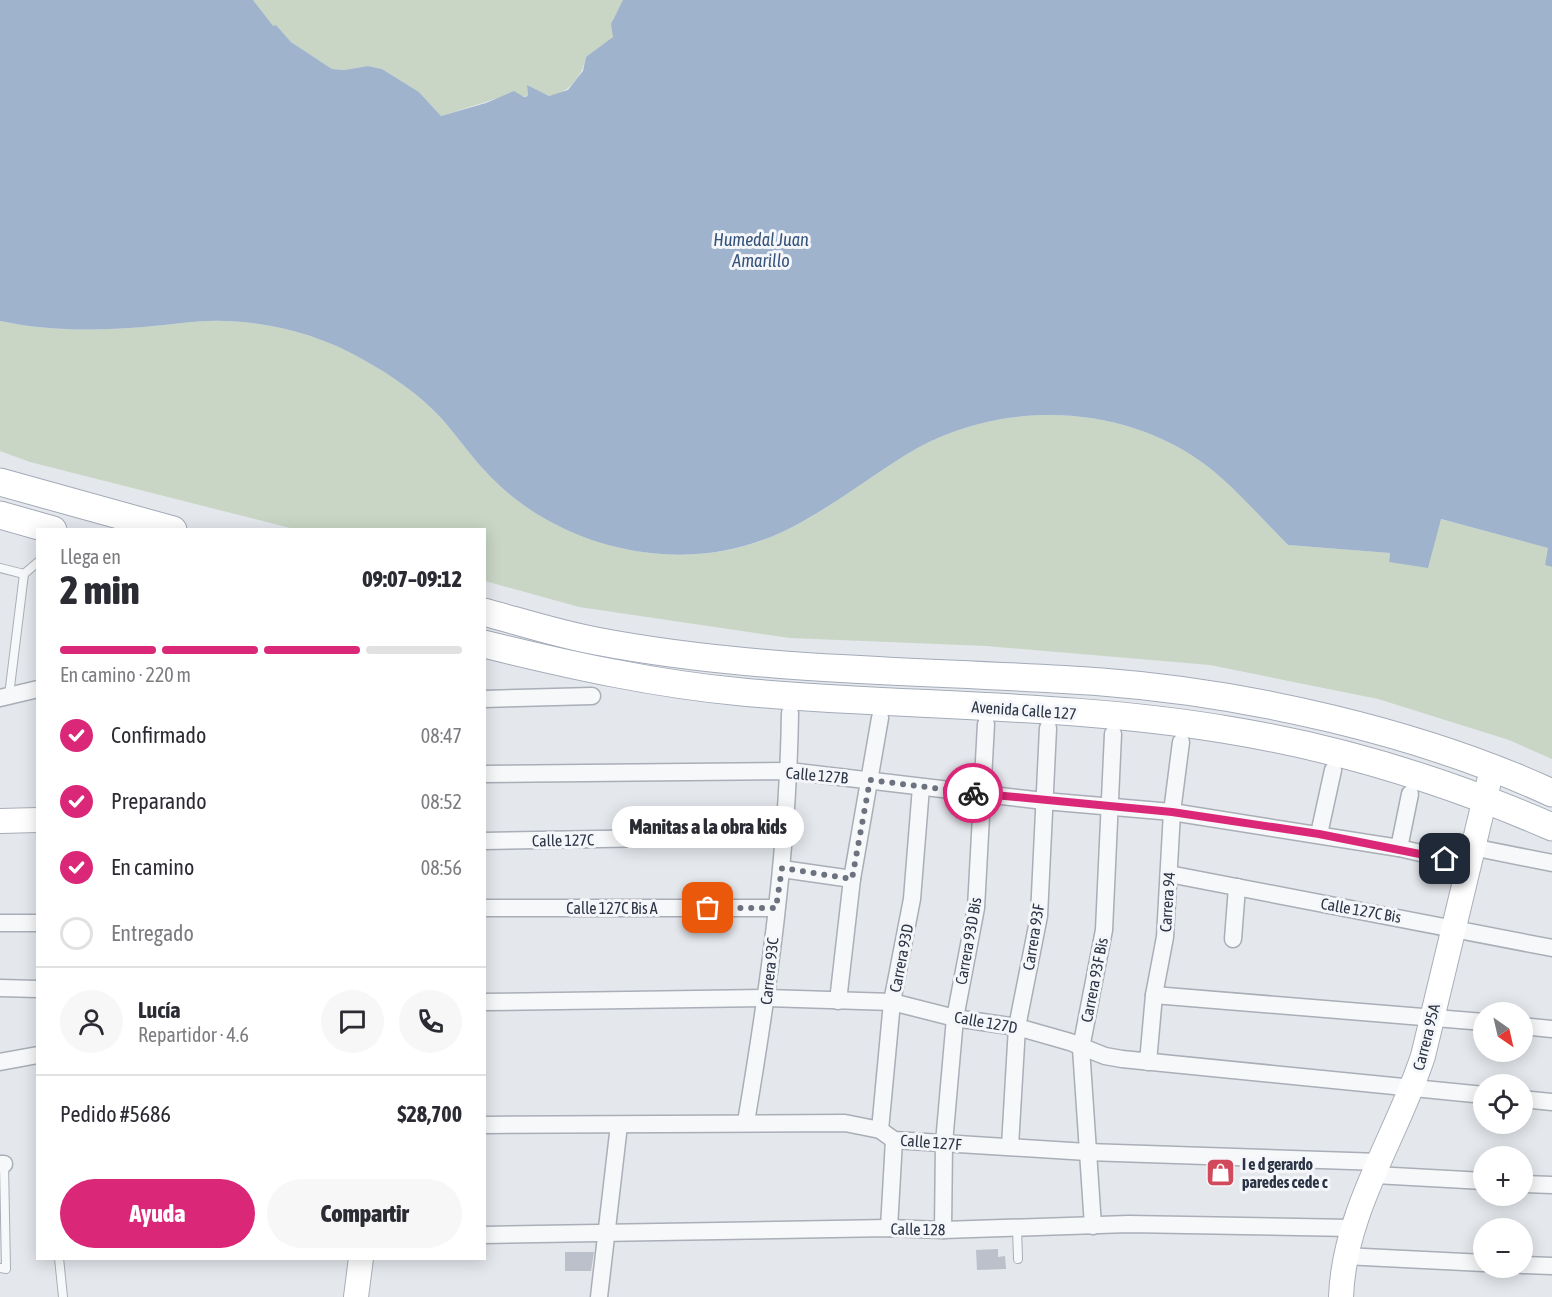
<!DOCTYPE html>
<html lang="es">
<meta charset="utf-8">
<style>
:root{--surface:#fff;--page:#f7f7f7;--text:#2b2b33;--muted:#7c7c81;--line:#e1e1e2;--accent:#db2777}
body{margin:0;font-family:"Asap Condensed",sans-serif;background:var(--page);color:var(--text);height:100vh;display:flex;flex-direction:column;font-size:22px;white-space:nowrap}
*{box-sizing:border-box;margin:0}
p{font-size:20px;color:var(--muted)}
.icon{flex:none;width:33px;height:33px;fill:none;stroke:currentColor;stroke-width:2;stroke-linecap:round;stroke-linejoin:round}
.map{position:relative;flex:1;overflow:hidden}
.side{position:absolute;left:36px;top:528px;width:450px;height:732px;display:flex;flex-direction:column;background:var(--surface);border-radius:0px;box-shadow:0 3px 15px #0003}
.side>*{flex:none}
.needle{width:39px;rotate:146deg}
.tools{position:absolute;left:1473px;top:1002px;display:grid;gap:12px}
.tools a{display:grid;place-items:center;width:60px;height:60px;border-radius:50%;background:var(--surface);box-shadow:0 3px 15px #0003;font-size:30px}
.pin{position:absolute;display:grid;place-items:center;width:51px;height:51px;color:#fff;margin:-26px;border-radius:12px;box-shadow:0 3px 9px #0006}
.courier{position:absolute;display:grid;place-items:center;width:60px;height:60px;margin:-30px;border:4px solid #db2777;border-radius:50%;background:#fff;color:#222;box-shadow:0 2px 8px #0007}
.bubble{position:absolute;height:42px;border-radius:21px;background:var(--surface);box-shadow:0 3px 15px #0003;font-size:20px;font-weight:800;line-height:42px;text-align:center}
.summary em{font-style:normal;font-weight:800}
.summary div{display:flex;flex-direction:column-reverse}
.summary{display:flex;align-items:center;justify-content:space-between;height:102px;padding:0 24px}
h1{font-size:39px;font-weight:800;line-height:45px}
.bar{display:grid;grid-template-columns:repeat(4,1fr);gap:9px 6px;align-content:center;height:72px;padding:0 24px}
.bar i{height:8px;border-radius:4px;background:var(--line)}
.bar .on{background:var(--accent)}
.bar p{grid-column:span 4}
.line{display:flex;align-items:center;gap:15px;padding:0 24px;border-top:2px solid var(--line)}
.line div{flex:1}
.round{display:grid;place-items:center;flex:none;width:63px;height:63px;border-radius:32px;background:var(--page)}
ol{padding:0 24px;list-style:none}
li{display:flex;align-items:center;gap:18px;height:66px}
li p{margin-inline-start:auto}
li .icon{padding:6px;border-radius:50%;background:var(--accent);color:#fff;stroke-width:4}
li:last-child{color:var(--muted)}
li i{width:33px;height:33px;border:3px solid var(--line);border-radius:50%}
.button{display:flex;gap:12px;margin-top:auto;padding:12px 24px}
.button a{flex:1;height:69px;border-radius:36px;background:var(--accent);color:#fff;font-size:24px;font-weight:800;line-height:69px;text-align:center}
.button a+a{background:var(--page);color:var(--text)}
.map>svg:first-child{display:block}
.green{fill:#c9d6c5}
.water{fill:#9fb4cc}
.building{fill:#bbc0ca}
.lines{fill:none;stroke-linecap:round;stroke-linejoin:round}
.lane-casing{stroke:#a9aeb7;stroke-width:10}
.street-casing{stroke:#a9aeb7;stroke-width:19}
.secondary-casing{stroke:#a9aeb7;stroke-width:26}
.primary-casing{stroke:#a3abb8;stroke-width:29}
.lane{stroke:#f7f8fa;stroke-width:8}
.street{stroke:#f7f8fa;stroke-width:16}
.secondary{stroke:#fff;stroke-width:24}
.primary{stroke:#fff;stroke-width:27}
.done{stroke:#6c737f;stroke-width:6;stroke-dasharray:0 10.8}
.route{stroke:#db2777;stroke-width:8}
.labels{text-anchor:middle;stroke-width:6;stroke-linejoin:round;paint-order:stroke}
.street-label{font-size:16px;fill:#2b3445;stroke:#f4f6f9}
.poi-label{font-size:16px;font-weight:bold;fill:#2b3445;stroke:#f4f6f9;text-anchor:start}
.water-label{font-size:18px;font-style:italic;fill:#34527a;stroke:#f4f6f9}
</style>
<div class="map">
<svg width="1552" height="1297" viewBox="0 0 1552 1297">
<rect width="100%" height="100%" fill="#e4e7ec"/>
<g class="green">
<path d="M 253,0 L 623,0 L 624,1 L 613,19 L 613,37 L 606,45 L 586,57 C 582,76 570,93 549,96 L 527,86 L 528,96 L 498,98 L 441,116 L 419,92 L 382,69 L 368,66 L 344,70 L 332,69 L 291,42 L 276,25 L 273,27 Z"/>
<path d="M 0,321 C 47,331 96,331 144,327 C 170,325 197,320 223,321 C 271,322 320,335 362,359 C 391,375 419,394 442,419 C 461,441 477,465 499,485 C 543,526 602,550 662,554 C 769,561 822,508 904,456 C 996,398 1125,401 1211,469 C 1239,491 1263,520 1288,545 L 1390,553 L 1389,562 L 1440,519 L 1549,548 L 1545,565 L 1552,567 L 1552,759 L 1509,740 L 1378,699 L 1210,665 L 986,646 L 790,638 L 579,607 L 485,581 L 484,530 L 294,529 L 30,462 L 0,451 Z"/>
</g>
<path class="water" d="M 0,0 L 253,0 L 273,26 L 276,25 L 291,42 L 332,69 L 344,70 L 368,66 L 382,69 L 419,92 L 441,116 L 486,103 L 514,91 L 524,97 L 528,96 L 527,85 L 549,96 L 568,90 L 583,71 L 586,57 L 613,37 L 611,24 L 623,0 L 1552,0 L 1552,567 L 1545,565 L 1548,548 L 1441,519 L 1428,568 L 1389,562 L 1390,553 L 1288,545 C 1263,520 1238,491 1211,469 C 1125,401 996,398 904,456 C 822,508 768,561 662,554 C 602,550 543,526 499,485 C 477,465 461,441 442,419 C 419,394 391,375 362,359 C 320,335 271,322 223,321 C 197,320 170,325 144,327 C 96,331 47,331 0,321 Z"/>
<g class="building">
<path d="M 998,1249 L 998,1257 L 1005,1256 L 1006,1269 L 977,1270 L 976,1250 Z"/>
<path d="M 565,1252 L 594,1252 L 591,1271 L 565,1271 Z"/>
</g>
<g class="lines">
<defs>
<g id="lane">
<path d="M 0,568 L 24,574"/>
<path d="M 9,695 L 24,574 L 38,562"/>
<path d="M 1017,1228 L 1018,1259"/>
<path d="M 59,1258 L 63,1297"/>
<path d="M 0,1268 L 6,1269 L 4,1164"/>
</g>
<g id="street">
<path d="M 0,698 L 38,689"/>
<path d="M 484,699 L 592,696"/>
<path d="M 484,774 L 789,771 L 1044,801 L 1172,812 L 1399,848 L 1468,864"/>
<path d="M 1319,834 L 1333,770"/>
<path d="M 484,841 L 786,836"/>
<path d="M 1472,847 L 1552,863"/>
<path d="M 1399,848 L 1410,794"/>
<path d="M 782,869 L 852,879"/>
<path d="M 1169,874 L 1552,948"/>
<path d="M 484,908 L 775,908"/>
<path d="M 0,923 L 38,923"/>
<path d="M 1233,939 L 1237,887"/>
<path d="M 0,988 L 38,989"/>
<path d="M 1154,995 L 1484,1022"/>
<path d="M 838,1001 L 852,879 L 880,718"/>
<path d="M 484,1002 L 767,998 L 892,1002 L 955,1018 L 1017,1027 L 1070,1042 L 1105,1056 L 1122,1059 L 1484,1095"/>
<path d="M 1522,1026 L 1552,1029"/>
<path d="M 0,1062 L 38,1055"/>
<path d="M 1148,1062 L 1154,995 L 1165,937 L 1172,812 L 1181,742"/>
<path d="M 1522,1099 L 1552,1102"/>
<path d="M 746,1122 C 769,986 788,850 790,713"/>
<path d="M 484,1125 L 845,1123 L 880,1130 L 894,1140 L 1087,1152 L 1380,1162"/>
<path d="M 880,1130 L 892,1002 L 912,899 L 921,787"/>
<path d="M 1010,1146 L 1017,1027 L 1039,916 L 1048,728"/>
<path d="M 0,1164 L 4,1164"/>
<path d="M 1375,1175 L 1484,1181"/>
<path d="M 1522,1184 L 1552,1185"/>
<path d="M 1093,1226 L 1081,1048 L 1104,930 L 1113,734"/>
<path d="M 889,1228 L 894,1140"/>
<path d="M 943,1230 L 944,1143 L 955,1018 L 976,908 L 986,724"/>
<path d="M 484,1235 L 889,1228 L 943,1230 L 1129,1224 L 1352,1228"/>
<path d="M 1344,1256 L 1484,1263"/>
<path d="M 1522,1265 L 1552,1266"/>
<path d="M 599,1297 L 619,1125"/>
</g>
<g id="secondary">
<path d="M 0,821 L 38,820"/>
<path d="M 356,1297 L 361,1258"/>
<path d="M 1341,1297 C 1344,1211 1397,1136 1423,1056 L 1492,769"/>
</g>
<g id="primary">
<path d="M 0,482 L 173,530"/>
<path d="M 0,515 L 53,530"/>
<path d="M 484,612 C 521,622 558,634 596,641 C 762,673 934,670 1102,682 C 1247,693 1420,732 1552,793"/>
<path d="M 484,644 C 569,665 655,684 742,692 C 904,707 1068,703 1228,730 C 1339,748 1449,782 1552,827"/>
</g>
</defs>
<use href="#lane" class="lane-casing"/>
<use href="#street" class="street-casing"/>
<use href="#secondary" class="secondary-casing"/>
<use href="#primary" class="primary-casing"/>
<use href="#lane" class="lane"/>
<use href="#street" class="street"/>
<use href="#secondary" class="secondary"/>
<use href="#primary" class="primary"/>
</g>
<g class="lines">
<path class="done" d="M 708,908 L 776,908 L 782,868 L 852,879 L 870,780 L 973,793"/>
<path class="route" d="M 973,793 L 1172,812 L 1319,834 L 1445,859"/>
</g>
<defs>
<symbol id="shop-square" viewBox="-11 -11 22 22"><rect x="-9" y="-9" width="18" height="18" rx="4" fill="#d1495b" stroke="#f4f6f9"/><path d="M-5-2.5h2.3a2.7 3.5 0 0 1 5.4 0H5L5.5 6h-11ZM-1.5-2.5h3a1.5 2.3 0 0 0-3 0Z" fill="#fff"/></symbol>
</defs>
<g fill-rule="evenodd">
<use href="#shop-square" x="1204" y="1156" width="33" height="33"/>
</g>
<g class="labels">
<g class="street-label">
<text transform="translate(1024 710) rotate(4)" y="6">Avenida Calle 127</text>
<text transform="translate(817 775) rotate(5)" y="6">Calle 127B</text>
<text transform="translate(563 840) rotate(-1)" y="6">Calle 127C</text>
<text transform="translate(1167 902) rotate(-86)" y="6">Carrera 94</text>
<text x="612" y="914">Calle 127C Bis A</text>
<text transform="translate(1361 910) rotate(10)" y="6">Calle 127C Bis</text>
<text transform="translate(1033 937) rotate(-81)" y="6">Carrera 93F</text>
<text transform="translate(968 941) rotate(-80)" y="6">Carrera 93D Bis</text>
<text transform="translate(901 958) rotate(-79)" y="6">Carrera 93D</text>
<text transform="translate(769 971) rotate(-84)" y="6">Carrera 93C</text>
<text transform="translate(1094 980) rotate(-79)" y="6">Carrera 93F Bis</text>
<text transform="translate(986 1022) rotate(10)" y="6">Calle 127D</text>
<text transform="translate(1426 1037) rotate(-76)" y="6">Carrera 95A</text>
<text transform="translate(931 1142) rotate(4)" y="6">Calle 127F</text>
<text transform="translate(918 1229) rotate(1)" y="6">Calle 128</text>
</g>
<g class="poi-label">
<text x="1242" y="1170">I e d gerardo<tspan x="1242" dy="18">paredes cede c</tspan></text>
</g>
<g class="water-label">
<text x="761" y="246">Humedal Juan<tspan x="761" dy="21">Amarillo</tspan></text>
</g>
</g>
</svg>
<div class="tools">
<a><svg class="needle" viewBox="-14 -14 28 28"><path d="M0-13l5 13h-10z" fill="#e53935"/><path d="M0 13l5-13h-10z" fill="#7c7c81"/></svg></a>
<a><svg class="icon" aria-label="locate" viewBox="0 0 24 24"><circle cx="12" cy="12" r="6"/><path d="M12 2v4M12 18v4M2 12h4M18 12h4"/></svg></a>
<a>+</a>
<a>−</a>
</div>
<div class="pin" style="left:708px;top:908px;background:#ea580c"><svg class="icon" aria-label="bag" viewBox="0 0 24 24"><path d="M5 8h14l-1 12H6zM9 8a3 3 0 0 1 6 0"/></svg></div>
<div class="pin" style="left:1445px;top:859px;background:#1f2937"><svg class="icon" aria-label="home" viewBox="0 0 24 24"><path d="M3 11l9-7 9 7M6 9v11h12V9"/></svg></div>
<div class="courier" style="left:973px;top:793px"><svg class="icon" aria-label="bike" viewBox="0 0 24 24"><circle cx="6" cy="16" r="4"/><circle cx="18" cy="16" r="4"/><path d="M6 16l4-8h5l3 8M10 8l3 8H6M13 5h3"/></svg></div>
<div class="bubble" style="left:612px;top:806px;width:192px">Manitas a la obra kids</div>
<section class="side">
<div class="summary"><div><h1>2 min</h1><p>Llega en</p></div><em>09:07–09:12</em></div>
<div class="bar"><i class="on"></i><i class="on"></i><i class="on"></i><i></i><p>En camino · 220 m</p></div>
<ol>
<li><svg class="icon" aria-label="check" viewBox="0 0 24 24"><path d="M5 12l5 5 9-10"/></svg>Confirmado<p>08:47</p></li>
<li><svg class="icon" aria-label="check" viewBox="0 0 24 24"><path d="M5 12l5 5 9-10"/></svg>Preparando<p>08:52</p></li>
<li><svg class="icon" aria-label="check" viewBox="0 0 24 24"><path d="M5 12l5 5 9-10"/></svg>En camino<p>08:56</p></li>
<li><i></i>Entregado</li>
</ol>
<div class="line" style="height:108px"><a class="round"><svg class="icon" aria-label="person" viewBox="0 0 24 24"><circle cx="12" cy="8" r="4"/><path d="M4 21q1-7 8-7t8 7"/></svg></a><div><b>Lucía</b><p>Repartidor · 4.6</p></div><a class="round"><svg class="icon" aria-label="chat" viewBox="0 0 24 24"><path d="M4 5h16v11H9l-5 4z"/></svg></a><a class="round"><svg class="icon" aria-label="phone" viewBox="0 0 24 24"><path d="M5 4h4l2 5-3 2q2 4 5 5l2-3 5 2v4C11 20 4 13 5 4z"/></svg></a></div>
<div class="line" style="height:78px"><div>Pedido #5686</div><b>$28,700</b></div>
<div class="button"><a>Ayuda</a><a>Compartir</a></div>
</section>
</div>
